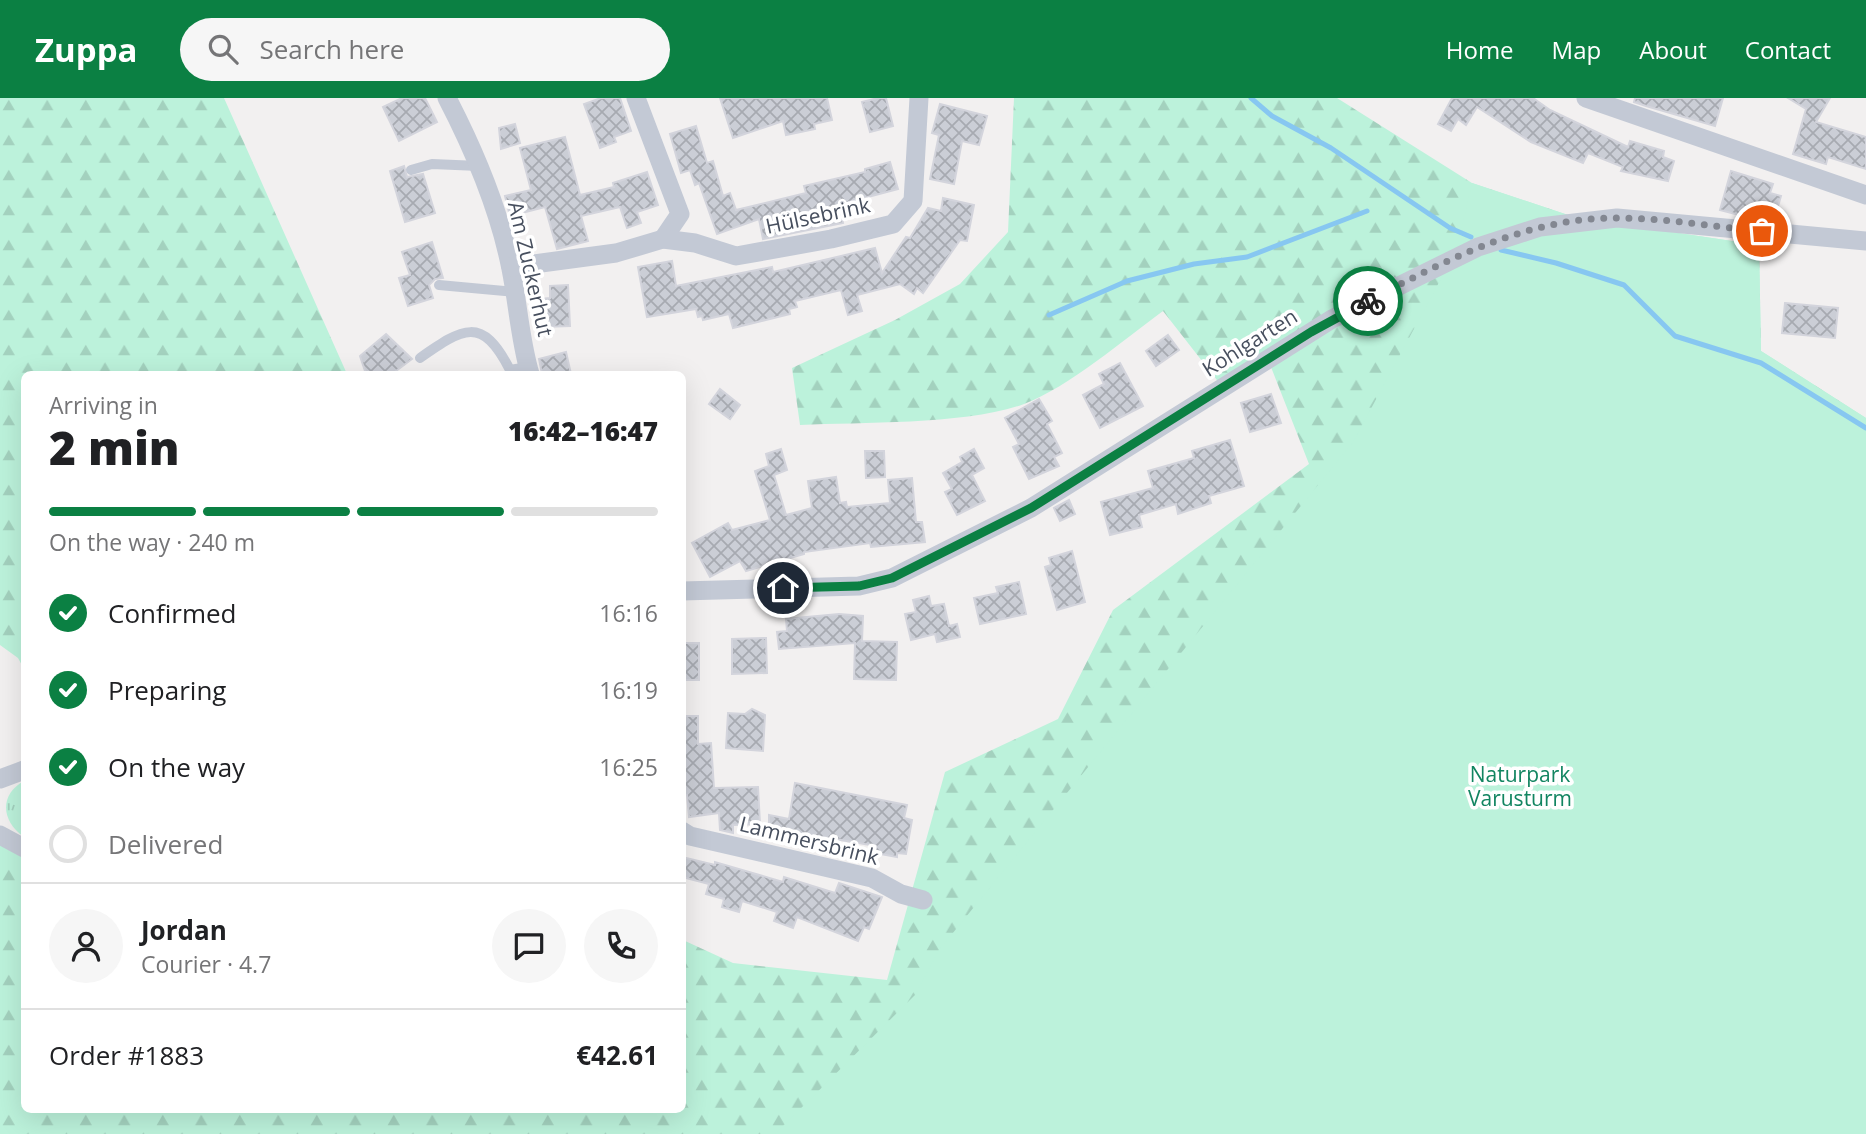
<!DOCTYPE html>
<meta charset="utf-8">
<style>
:root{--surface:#fff;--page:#f6f6f6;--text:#202124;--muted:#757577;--line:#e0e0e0;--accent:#0b8043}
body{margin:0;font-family:"Open Sans",sans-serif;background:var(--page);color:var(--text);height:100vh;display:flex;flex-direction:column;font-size:26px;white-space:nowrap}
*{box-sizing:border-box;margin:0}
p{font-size:23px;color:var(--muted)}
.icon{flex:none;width:38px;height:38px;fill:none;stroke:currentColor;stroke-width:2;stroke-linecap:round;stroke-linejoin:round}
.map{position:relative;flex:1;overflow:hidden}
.details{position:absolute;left:21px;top:273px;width:665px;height:742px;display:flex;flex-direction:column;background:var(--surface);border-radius:10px;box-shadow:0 7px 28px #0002}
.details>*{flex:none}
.pin{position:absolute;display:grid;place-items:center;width:60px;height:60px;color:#fff;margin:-30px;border:4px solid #fff;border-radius:50%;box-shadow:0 2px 7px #0007}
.courier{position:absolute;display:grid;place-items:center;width:70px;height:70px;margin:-35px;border:5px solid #0b8043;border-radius:50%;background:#fff;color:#222;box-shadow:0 2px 9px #0007}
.headline em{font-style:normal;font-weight:800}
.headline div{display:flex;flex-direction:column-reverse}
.headline{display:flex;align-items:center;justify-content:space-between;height:119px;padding:0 28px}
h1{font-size:46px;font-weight:800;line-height:52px}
.bar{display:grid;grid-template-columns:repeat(4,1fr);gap:10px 7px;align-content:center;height:84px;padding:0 28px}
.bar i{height:9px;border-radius:5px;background:var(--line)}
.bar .on{background:var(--accent)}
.bar p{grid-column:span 4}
.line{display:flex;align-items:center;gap:18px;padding:0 28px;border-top:2px solid var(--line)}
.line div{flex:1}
.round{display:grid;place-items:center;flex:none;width:74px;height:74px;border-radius:37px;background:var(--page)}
ol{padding:0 28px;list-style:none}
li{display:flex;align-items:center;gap:21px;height:77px}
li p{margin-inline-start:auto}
li .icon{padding:7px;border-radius:50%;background:var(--accent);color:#fff;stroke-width:4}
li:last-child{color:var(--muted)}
li i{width:38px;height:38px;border:4px solid var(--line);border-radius:50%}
header{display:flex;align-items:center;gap:42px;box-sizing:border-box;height:98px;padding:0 35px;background:var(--accent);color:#fff}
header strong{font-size:33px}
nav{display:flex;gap:38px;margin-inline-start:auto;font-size:24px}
.search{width:490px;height:63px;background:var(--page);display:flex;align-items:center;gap:18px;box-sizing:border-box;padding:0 24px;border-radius:38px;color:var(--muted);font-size:26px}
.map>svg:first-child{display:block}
.grass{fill:url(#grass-tufts)}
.forest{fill:url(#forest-firs)}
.garden{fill:#bcf2db}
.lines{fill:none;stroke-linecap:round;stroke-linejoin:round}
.stream{stroke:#87c7f1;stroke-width:5}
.building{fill:url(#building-cross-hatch);stroke:#d3d4dc;stroke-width:2}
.service{stroke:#c3c9d5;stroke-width:10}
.minor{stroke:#c3c9d5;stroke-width:19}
.done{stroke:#838791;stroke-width:7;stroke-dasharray:0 12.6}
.route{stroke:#0b8043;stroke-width:9}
.labels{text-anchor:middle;stroke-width:7;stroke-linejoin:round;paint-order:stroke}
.street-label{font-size:21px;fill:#474f5e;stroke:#fff}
.park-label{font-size:21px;fill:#128561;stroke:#fff}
</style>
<header>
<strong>Zuppa</strong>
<div class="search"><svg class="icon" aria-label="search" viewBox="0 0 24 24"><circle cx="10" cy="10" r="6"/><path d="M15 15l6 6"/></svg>Search here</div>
<nav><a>Home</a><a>Map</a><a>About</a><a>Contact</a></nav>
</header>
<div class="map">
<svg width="1866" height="1036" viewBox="0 0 1866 1036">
<defs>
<pattern id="grass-tufts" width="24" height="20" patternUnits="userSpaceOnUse" patternTransform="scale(1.75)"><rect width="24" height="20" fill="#bcf2db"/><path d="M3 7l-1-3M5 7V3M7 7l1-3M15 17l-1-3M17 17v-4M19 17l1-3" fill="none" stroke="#a3d1be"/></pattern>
<pattern id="forest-firs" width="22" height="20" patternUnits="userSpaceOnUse" patternTransform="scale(1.75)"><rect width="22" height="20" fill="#bcf2db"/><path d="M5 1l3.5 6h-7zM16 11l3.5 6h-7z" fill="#a3d1be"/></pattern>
<pattern id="building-cross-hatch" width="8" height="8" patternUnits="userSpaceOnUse" patternTransform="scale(1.75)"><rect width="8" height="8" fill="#cbced6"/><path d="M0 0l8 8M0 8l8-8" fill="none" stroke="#a7aab1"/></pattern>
</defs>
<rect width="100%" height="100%" fill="#f2f0f0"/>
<path class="grass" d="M 24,683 L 24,739 C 0,722 0,696 24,683 Z"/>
<g class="forest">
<path d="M 0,0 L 224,0 L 347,276 L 24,276 L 24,571 L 18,560 L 0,547 Z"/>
<path d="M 1014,0 L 1337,0 L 1472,85 L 1577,120 L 1759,147 L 1761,253 L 1866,320 L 1866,1036 L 0,1036 L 0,747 L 24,760 L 24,1012 L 682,1012 L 683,842 L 733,865 L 887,882 L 945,674 L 1058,621 L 1113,512 L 1309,366 L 1269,264 L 1220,286 L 1163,213 C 1123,242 1069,289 1024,306 C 967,327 864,324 800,327 L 792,270 L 895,222 L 960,186 L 1008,134 Z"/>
</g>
<path class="garden" d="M 1472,85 L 1577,120 L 1759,147 L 1761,253 L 1866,320 L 1866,1036 L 775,1036 L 915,897 L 939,852 L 1353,344 L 1457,151 Z"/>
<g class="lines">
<g class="stream">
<path d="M 1251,0 L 1272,18 L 1331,50 L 1450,130 L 1471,139"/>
<path d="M 1501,152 L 1556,165 L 1624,187 L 1675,238 L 1761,265 L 1866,330"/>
<path d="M 1049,217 L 1127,183 L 1194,166 L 1247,159 L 1367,113"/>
</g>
</g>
<g class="building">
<path d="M 402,0 L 425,0 L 437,24 L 399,43 L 383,9 Z"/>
<path d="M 601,0 L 620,0 L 631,33 L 614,39 L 616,44 L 600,50 L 584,6 Z"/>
<path d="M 720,0 L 827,0 L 832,22 L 814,26 L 815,31 L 786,37 L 783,23 L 733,40 Z"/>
<path d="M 878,0 L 886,0 L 893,28 L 870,34 L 862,4 Z"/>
<path d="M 1452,0 L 1533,0 L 1550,12 L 1628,49 L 1630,43 L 1664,53 L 1663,59 L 1674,63 L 1668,83 L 1621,73 L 1623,69 L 1588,55 L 1583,65 L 1531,44 L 1477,9 L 1466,27 L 1458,21 L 1451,33 L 1438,26 Z"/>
<path d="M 1635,0 L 1723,0 L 1715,28 L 1646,8 L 1634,4 Z"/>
<path d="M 1788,0 L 1830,0 L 1816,24 L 1866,39 L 1866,71 L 1828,59 L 1826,66 L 1793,56 L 1806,11 Z"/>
<path d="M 940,6 L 987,18 L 979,47 L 962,43 L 954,86 L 930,81 L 939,37 L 932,35 Z"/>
<path d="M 515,26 L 520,45 L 501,51 L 499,30 Z"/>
<path d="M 696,28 L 707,65 L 713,63 L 723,98 L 730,95 L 736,112 L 806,95 L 804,88 L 865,74 L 865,71 L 890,64 L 898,91 L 849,104 L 850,109 L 840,112 L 843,125 L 763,141 L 759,121 L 717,136 L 699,85 L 695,87 L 690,72 L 681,75 L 670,36 Z"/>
<path d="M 565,39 L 580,97 L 614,89 L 613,85 L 647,74 L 658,107 L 637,114 L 641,125 L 627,130 L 620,109 L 581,118 L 588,143 L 557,151 L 545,109 L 510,118 L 505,98 L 531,92 L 520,50 Z"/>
<path d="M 404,68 L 407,79 L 423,76 L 435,115 L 405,124 L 390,73 Z"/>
<path d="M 1731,73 L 1773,86 L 1770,95 L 1781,98 L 1776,115 L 1765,112 L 1763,120 L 1752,117 L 1751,120 L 1720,112 Z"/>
<path d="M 943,100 L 974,107 L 967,143 L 960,142 L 923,195 L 917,190 L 914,196 L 900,186 L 857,197 L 862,213 L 848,217 L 841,192 L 795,203 L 797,209 L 789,211 L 790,216 L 733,230 L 729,216 L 703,222 L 702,218 L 698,219 L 696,211 L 647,219 L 638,169 L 672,163 L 676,188 L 772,169 L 773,174 L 875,150 L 882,175 L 906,139 L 910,140 L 928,110 L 941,113 Z"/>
<path d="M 432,144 L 443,180 L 435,181 L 429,187 L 433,200 L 408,208 L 399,180 L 410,177 L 402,154 Z"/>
<path d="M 568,187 L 570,228 L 542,229 L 541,201 L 550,200 L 550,188 Z"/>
<path d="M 1785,205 L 1838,210 L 1835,240 L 1782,235 Z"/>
<path d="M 386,236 L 412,261 L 392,276 L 366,276 L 360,258 Z"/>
<path d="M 1168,237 L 1179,252 L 1156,268 L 1146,253 Z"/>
<path d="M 566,254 L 571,276 L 542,276 L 539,261 Z"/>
<path d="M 1120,265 L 1143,308 L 1100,330 L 1083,297 L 1104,286 L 1099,276 Z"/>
<path d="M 720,291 L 740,307 L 730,321 L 709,306 Z"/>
<path d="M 1271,296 L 1281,325 L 1250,334 L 1241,305 Z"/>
<path d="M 1039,301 L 1052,323 L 1047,326 L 1062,355 L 1054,359 L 1059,368 L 1029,381 L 1013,349 L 1019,346 L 1005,320 Z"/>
<path d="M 1230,342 L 1244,388 L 1209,398 L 1211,405 L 1178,416 L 1176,406 L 1139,417 L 1142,429 L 1110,437 L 1101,404 L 1153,390 L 1148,373 L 1194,360 L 1192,353 Z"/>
<path d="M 781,351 L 787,372 L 774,377 L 786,417 L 812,410 L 808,383 L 836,379 L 840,405 L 846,404 L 847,409 L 890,405 L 888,382 L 912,380 L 916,424 L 922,424 L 925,444 L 871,449 L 870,445 L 804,454 L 804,456 L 746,473 L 740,463 L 710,479 L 692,445 L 728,425 L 732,432 L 770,422 L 755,373 L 769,368 L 766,356 Z"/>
<path d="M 974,351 L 984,370 L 972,377 L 985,403 L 957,417 L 945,394 L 952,391 L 943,375 L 962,364 L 960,359 Z"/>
<path d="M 865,353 L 884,353 L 885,379 L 866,380 Z"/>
<path d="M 1069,402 L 1075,416 L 1060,423 L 1054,410 Z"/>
<path d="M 1072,453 L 1085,504 L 1057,512 L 1045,469 L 1051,467 L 1049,460 Z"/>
<path d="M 1019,484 L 1026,516 L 980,526 L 974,500 L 998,495 L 996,489 Z"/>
<path d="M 929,498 L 931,508 L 944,506 L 949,528 L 957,526 L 960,539 L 937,544 L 935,536 L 911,542 L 905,516 L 916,514 L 913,502 Z"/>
<path d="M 839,516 L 863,518 L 862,543 L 897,544 L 896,582 L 854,581 L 855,545 L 779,551 L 777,534 L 787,533 L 786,521 Z"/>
<path d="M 766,540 L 767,575 L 732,576 L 732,541 Z"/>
<rect x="682" y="545" width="17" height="37"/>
<path d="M 752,611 L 765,617 L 763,653 L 726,650 L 728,615 L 745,616 Z"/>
<path d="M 682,618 L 698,618 L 698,646 L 711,645 L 714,690 L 758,689 L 760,726 L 733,727 L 733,735 L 720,732 L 719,715 L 689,719 L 687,697 L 682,698 Z"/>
<path d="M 795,685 L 907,707 L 904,720 L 912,722 L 906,756 L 897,755 L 897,759 L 875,755 L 876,748 L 823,739 L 821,746 L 769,736 L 769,717 L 789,721 Z"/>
<path d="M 682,759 L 715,767 L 715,764 L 783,784 L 784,779 L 835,795 L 839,785 L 882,799 L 869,831 L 864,829 L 858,843 L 797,819 L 793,830 L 774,823 L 777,814 L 742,803 L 739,814 L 722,809 L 724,801 L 706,796 L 709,786 L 682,779 Z"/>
</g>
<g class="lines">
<g class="service">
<path d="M 411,72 L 432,66 L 479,68"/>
<path d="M 439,187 L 515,194"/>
<path d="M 420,260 C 463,230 482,217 510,272 L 528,269"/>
</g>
<g class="minor">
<path d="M 447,0 C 475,54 499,110 511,171 C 518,206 520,242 530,276"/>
<path d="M 636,0 L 680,116 L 663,141"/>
<path d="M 1586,0 L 1866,97"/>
<path d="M 511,169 L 616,155 L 663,141 L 695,145 L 736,158 L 831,141 L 893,126 L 913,103 L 919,0"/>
<path d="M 682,493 L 859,488 L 892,480 L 1031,410 L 1332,221 L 1478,149 L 1540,129 L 1617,120 L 1866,143"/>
<path d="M 0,681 L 24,672"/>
<path d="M 682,733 L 690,738 L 872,780 L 901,796 L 923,802"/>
<path d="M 0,737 L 24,750"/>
</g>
</g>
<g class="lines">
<path class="done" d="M 1368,203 C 1435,168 1505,131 1581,122 C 1640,115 1703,128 1762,133"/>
<path class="route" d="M 783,490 L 859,488 L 892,480 L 1031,410 L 1311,234 L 1368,203"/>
</g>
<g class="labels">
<g class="street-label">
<text transform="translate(818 118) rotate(-12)" y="7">Hülsebrink</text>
<text transform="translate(530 171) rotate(77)" y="7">Am Zuckerhut</text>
<text transform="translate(1250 245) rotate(-32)" y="7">Kohlgarten</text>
<text transform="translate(809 743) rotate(14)" y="7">Lammersbrink</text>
</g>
<g class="park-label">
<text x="1520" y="684">Naturpark<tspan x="1520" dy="24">Varusturm</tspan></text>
</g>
</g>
</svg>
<div class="pin" style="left:1762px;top:133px;background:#ea580c"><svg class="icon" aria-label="bag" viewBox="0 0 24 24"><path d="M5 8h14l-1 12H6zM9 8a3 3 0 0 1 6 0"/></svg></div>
<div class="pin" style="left:783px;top:490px;background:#1f2937"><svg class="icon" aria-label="home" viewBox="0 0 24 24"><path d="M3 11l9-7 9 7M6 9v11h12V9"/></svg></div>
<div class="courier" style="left:1368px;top:203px"><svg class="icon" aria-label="bike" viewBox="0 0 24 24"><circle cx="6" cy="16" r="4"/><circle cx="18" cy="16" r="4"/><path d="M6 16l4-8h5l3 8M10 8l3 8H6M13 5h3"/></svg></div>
<section class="details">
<div class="headline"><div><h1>2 min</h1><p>Arriving in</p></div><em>16:42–16:47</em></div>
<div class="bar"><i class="on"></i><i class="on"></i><i class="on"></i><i></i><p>On the way · 240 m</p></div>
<ol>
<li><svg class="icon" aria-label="check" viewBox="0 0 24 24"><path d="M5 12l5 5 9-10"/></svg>Confirmed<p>16:16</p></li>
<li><svg class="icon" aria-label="check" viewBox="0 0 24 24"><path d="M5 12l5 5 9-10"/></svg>Preparing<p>16:19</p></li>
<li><svg class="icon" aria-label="check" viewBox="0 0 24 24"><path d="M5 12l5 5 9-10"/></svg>On the way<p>16:25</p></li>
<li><i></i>Delivered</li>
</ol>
<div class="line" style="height:126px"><a class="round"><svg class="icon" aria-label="person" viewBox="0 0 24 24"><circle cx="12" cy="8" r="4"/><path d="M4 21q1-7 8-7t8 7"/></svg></a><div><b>Jordan</b><p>Courier · 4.7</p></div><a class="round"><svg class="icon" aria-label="chat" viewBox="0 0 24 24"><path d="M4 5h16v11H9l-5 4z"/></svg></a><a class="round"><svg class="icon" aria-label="phone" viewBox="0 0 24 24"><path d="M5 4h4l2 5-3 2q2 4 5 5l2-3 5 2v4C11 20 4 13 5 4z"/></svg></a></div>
<div class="line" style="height:91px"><div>Order #1883</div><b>€42.61</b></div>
</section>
</div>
